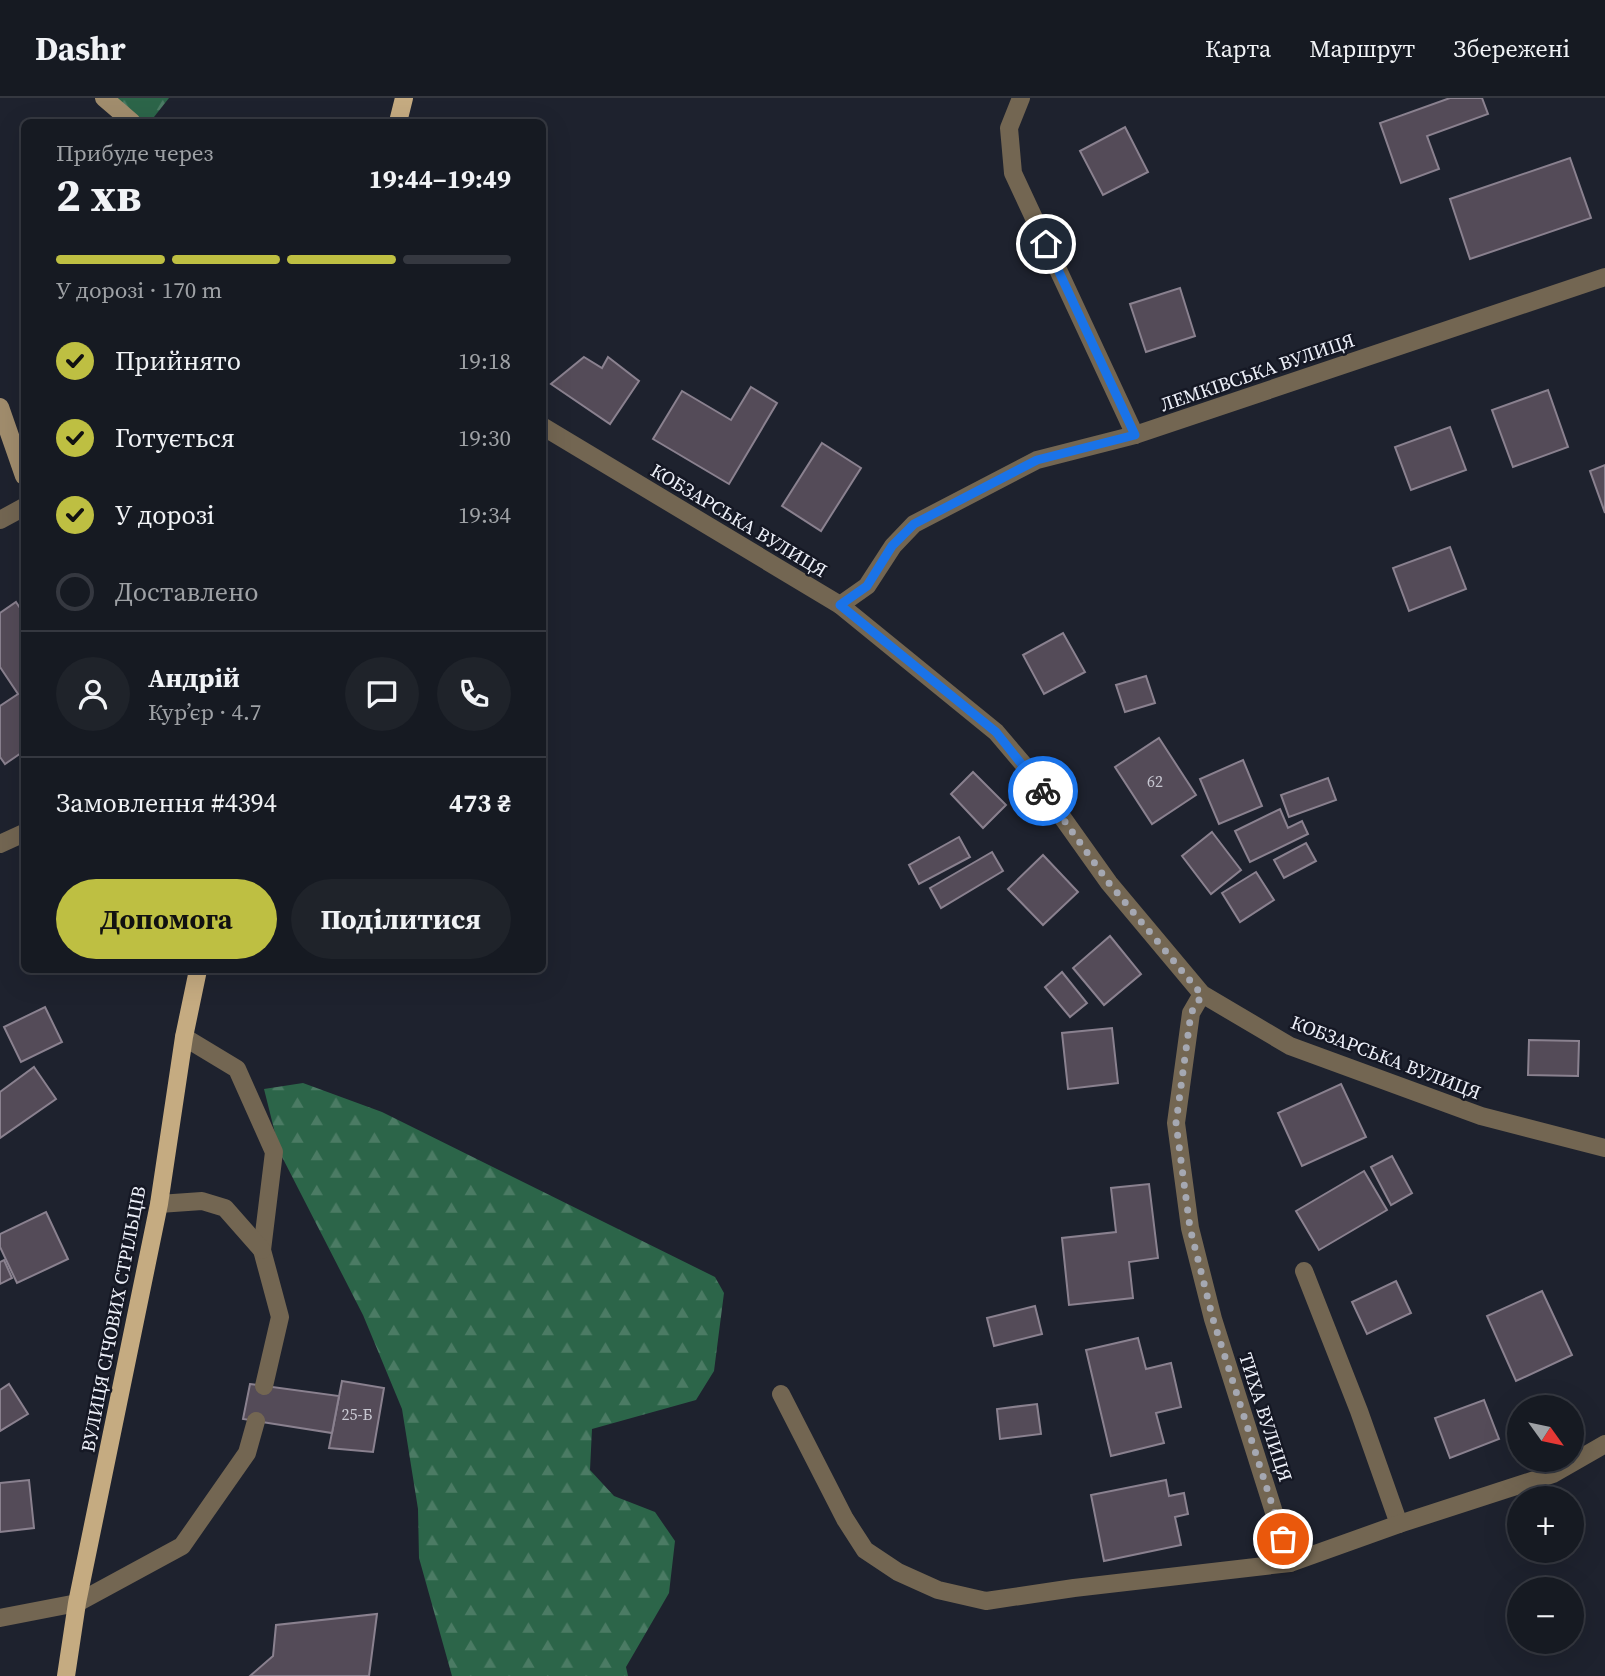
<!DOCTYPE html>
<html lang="uk">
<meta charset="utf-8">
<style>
:root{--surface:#161a22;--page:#1f232a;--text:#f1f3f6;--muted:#9ea1a5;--line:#353840;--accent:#bebf42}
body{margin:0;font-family:"Source Serif 4",serif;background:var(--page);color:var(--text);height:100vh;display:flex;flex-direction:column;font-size:26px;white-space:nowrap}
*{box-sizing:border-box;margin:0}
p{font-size:23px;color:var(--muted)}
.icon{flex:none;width:38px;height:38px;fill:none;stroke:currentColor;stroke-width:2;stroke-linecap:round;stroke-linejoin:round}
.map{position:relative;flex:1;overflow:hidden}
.drawer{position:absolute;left:21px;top:21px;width:525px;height:854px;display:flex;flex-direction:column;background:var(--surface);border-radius:10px;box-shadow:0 7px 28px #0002,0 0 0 2px var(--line)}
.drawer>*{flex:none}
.needle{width:46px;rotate:123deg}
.controls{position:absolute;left:1507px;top:1297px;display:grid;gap:14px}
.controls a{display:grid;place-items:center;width:77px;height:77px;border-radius:50%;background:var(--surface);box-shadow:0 7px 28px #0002,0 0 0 2px var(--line);font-size:35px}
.pin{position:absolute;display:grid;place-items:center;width:60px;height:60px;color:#fff;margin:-30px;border:4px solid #fff;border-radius:50%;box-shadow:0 2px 7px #0007}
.courier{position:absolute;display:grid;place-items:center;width:70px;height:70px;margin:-35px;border:5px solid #1a73e8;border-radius:50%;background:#fff;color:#222;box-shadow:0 2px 9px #0007}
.overview em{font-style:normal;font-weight:700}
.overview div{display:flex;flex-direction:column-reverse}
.overview{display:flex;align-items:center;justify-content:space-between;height:119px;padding:0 35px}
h1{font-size:46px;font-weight:700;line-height:52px}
.bar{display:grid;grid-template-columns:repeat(4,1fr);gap:10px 7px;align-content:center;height:84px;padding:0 35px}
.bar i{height:9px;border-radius:5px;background:var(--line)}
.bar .current{background:var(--accent)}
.bar p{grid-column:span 4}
.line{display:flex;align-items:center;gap:18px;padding:0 35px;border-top:2px solid var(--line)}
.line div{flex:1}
.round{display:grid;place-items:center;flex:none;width:74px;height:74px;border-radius:37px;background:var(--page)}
ol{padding:0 35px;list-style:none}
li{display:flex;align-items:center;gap:21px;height:77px}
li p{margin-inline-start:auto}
li .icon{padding:7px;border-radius:50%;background:var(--accent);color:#111;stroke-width:4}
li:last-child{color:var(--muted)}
li i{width:38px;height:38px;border:4px solid var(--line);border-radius:50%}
.primary-button{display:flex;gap:14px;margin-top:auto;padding:14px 35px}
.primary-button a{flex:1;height:80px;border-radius:42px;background:var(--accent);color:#111;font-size:28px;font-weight:700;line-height:80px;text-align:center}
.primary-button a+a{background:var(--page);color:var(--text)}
header{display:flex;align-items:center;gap:42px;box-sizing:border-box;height:98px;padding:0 35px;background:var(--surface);border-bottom:2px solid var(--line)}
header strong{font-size:33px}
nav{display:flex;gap:38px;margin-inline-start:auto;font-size:24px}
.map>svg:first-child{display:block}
.forest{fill:url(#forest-firs)}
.building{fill:#544b58;stroke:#8a818f;stroke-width:2}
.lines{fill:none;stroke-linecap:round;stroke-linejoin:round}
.lane{stroke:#736652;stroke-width:18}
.street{stroke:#736652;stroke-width:18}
.secondary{stroke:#a18d6d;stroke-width:18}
.primary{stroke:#c5ab81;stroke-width:18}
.done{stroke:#a5a8b2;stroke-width:7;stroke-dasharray:0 12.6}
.route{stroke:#1a73e8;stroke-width:9}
.labels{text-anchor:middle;stroke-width:5;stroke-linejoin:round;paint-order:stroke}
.number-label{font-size:16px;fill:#c7c7d1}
.street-label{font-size:19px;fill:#edf0f9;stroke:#151824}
</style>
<header>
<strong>Dashr</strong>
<nav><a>Карта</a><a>Маршрут</a><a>Збережені</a></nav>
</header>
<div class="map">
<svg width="1605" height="1578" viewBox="0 0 1605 1578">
<defs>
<pattern id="forest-firs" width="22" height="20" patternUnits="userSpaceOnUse" patternTransform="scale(1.75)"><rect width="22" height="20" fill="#2c6549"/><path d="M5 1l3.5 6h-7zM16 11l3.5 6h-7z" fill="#4b7b64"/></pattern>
</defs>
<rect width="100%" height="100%" fill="#1e222e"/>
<g class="forest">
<path d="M 109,0 L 169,0 L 150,24 L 137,24 Z"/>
<path d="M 303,985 L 382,1014 L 715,1179 L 724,1195 L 714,1273 L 696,1302 L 592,1331 L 590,1372 L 614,1398 L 655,1414 L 675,1443 L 669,1495 L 626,1569 L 628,1578 L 452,1578 L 419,1460 L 418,1411 L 402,1311 L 363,1217 L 280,1055 L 264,991 Z"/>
</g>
<g class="building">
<path d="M 1450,0 L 1482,0 L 1488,16 L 1427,38 L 1439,71 L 1401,85 L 1380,25 Z"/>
<path d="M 1125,29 L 1148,74 L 1103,97 L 1080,53 Z"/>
<path d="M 1570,60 L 1591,120 L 1470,161 L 1450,101 Z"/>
<path d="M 1180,190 L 1195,238 L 1146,254 L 1130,206 Z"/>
<path d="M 584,259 L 602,270 L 608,259 L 639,283 L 610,326 L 551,286 Z"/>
<path d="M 751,289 L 777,305 L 729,386 L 653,341 L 682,293 L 731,322 Z"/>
<path d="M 1548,292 L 1568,349 L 1513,369 L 1492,312 Z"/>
<path d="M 1450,329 L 1466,372 L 1411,392 L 1395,349 Z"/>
<path d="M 822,345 L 861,370 L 821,433 L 782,408 Z"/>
<path d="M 1605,367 L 1605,415 L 1590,373 Z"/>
<path d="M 1450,449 L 1466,491 L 1409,513 L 1393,470 Z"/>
<path d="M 16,504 L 24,516 L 24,653 L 5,666 L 0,659 L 0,608 L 18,596 L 0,569 L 0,515 Z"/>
<path d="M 1063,535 L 1085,574 L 1044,596 L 1023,557 Z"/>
<path d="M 1146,578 L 1155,605 L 1125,614 L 1116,587 Z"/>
<path d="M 1159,640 L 1196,697 L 1152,726 L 1115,669 Z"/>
<path d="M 1243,662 L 1262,708 L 1219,726 L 1200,681 Z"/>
<path d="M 973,674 L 1006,707 L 983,730 L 951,696 Z"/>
<path d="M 1328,680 L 1336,702 L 1289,719 L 1281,697 Z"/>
<path d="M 1280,711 L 1288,730 L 1302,723 L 1308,736 L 1250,764 L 1235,733 Z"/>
<path d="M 1212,734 L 1241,772 L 1211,796 L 1182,758 Z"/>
<path d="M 959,739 L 970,759 L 919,786 L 909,767 Z"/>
<path d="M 1306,745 L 1316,763 L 1284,780 L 1274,762 Z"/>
<path d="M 992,754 L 1003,773 L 941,810 L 930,790 Z"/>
<path d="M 1043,757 L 1078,794 L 1043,827 L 1008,791 Z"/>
<path d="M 1256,774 L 1274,802 L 1240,824 L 1222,795 Z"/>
<path d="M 1110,838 L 1141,876 L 1104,907 L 1073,870 Z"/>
<path d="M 1062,874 L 1087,905 L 1070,919 L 1045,889 Z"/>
<path d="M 45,909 L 62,944 L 21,964 L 4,929 Z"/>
<path d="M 1112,930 L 1118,985 L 1068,991 L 1062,935 Z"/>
<path d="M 1529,942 L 1579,943 L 1578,978 L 1528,977 Z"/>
<path d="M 34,969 L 56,1001 L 0,1040 L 0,994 Z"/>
<path d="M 1341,986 L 1366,1039 L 1302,1068 L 1278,1015 Z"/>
<path d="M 1392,1058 L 1412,1095 L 1391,1107 L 1371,1069 Z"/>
<path d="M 1364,1073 L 1387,1112 L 1319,1152 L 1296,1113 Z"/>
<path d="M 1149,1086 L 1158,1160 L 1129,1164 L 1133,1200 L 1069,1207 L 1062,1140 L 1116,1134 L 1111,1090 Z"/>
<path d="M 46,1114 L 68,1161 L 17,1185 L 0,1149 L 0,1136 Z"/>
<path d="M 4,1162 L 12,1180 L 0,1186 L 0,1164 Z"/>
<path d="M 1396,1183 L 1411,1215 L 1367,1236 L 1352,1204 Z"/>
<path d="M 1542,1193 L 1572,1257 L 1516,1283 L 1487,1218 Z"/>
<path d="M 1035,1208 L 1042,1236 L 994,1248 L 987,1220 Z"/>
<path d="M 1138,1240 L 1146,1271 L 1171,1265 L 1181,1309 L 1156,1315 L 1164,1345 L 1111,1358 L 1086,1252 Z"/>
<path d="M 342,1283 L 384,1290 L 373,1354 L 329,1350 Z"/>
<path d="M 9,1286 L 28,1316 L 0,1333 L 0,1292 Z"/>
<path d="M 250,1286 L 339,1298 L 332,1335 L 243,1321 Z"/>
<path d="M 1484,1302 L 1499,1341 L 1450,1360 L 1435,1320 Z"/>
<path d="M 1037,1306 L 1041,1336 L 1000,1341 L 997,1311 Z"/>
<path d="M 29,1382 L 34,1430 L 0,1434 L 0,1385 Z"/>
<path d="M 1166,1382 L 1169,1398 L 1184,1395 L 1188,1416 L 1175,1419 L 1181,1447 L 1104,1463 L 1091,1397 Z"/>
<path d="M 377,1516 L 369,1578 L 250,1578 L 273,1558 L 276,1527 Z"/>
</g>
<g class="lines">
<g class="lane">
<path d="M 0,422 L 24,409"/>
<path d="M 0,746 L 24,735"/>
<path d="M 184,939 L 237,971 L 274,1054 L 262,1152 L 280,1219 L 264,1288"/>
<path d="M 159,1106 L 202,1103 L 225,1110 L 262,1152"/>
<path d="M 1304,1173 L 1359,1313 L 1399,1426"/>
<path d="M 781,1296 L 845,1421 L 865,1452 L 898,1474 L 938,1492 L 986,1503 L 1074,1490 L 1290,1465"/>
<path d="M 0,1520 L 77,1505 L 182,1448 L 247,1355 L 256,1323"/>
</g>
<g class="street">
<path d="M 1021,0 L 1009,30 L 1013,75 L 1135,337"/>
<path d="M 542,328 L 840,507 L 996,634 L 1030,674 L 1109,785 L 1202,896 L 1290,948 L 1481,1018 L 1605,1050"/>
<path d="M 840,507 L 867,488 L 893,448 L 914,426 L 1037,362 L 1135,337 L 1605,179"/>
<path d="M 1202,896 L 1191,915 L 1176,1025 L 1190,1130 L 1213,1221 L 1290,1465 L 1399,1426 L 1553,1376 L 1605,1346"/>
</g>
<g class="secondary">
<path d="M 104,0 L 132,24"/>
<path d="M 0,309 L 24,378"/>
</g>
<g class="primary">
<path d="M 398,24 L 404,0"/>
<path d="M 66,1578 L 77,1505 L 159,1106 L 184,939 L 198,872"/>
</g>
</g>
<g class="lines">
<path class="done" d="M 1043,693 L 1109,785 L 1202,897 L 1191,915 L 1176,1025 L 1190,1130 L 1213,1221 L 1283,1441"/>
<path class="route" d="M 1043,693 L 996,634 L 840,507 L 867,488 L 892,448 L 914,426 L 1037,362 L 1135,337 L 1046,146"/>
</g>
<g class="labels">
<g class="number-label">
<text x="1155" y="689">62</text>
<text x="357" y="1322">25-Б</text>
</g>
<g class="street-label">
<text transform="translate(1257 274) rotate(-19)" y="7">ЛЕМКІВСЬКА ВУЛИЦЯ</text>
<text transform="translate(739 422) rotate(31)" y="7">КОБЗАРСЬКА ВУЛИЦЯ</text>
<text transform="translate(1386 959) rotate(21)" y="7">КОБЗАРСЬКА ВУЛИЦЯ</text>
<text transform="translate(113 1221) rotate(-79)" y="7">ВУЛИЦЯ СІЧОВИХ СТРІЛЬЦІВ</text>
<text transform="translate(1266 1319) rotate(72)" y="7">ТИХА ВУЛИЦЯ</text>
</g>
</g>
</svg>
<div class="controls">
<a><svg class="needle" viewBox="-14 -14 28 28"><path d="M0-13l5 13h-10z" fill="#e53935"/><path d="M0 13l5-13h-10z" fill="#9ea1a5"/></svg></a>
<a>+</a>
<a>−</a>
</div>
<div class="pin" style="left:1283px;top:1441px;background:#ea580c"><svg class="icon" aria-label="bag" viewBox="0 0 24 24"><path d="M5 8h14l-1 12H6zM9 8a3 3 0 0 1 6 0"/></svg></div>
<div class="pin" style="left:1046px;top:146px;background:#1f2937"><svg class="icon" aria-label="home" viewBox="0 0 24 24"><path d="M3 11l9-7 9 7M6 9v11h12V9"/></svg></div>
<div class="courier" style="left:1043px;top:693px"><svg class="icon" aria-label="bike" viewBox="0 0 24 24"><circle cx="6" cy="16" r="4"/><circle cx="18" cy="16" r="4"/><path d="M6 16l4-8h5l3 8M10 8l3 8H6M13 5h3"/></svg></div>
<section class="drawer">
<div class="overview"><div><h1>2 хв</h1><p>Прибуде через</p></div><em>19:44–19:49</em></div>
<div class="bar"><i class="current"></i><i class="current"></i><i class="current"></i><i></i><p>У дорозі · 170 m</p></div>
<ol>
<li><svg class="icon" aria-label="check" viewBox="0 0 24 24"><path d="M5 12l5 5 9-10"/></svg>Прийнято<p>19:18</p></li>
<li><svg class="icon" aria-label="check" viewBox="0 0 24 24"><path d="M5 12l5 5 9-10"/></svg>Готується<p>19:30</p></li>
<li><svg class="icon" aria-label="check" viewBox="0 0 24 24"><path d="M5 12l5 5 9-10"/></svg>У дорозі<p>19:34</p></li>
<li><i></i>Доставлено</li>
</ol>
<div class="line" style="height:126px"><a class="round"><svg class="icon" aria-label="person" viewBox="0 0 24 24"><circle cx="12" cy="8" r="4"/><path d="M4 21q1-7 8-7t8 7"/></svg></a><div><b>Андрій</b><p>Кур’єр · 4.7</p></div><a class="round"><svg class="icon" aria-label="chat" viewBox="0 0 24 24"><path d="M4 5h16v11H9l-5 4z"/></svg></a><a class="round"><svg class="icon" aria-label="phone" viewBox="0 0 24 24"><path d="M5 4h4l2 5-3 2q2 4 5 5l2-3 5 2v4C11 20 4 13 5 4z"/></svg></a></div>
<div class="line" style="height:91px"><div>Замовлення #4394</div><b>473 ₴</b></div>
<div class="primary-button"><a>Допомога</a><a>Поділитися</a></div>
</section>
</div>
